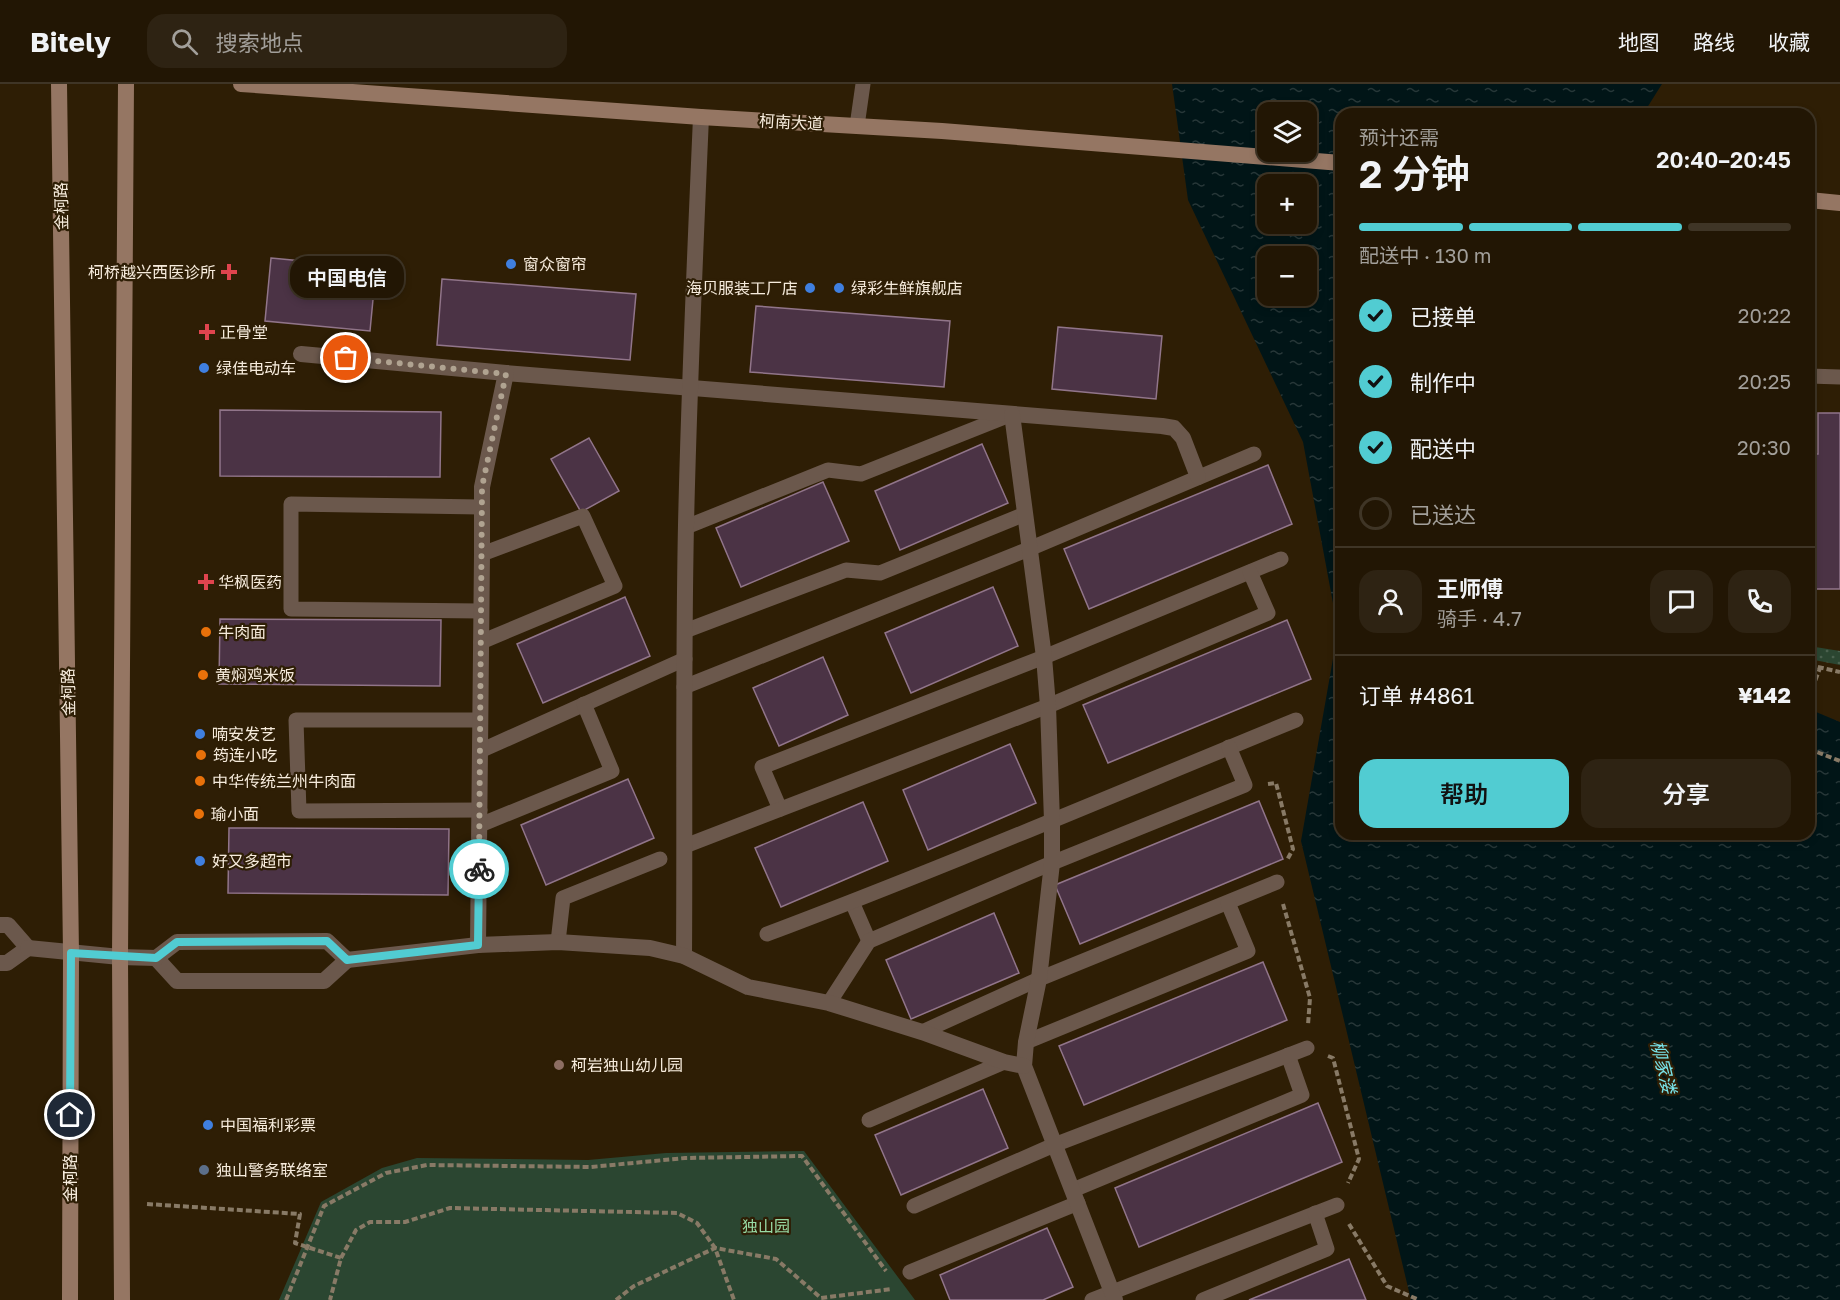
<!DOCTYPE html>
<html lang="zh">
<meta charset="utf-8">
<style>
:root{--surface:#221604;--page:#2e2313;--text:#f1f3f6;--muted:#a29f9a;--line:#3f3526;--accent:#51ccd2}
body{margin:0;font-family:"Golos Text","Noto Sans SC",sans-serif;background:var(--page);color:var(--text);height:100vh;display:flex;flex-direction:column;font-size:22px;white-space:nowrap}
*{box-sizing:border-box;margin:0}
p{font-size:20px;color:var(--muted)}
.icon{flex:none;width:33px;height:33px;fill:none;stroke:currentColor;stroke-width:2;stroke-linecap:round;stroke-linejoin:round}
.map{position:relative;flex:1;overflow:hidden}
.panel{position:absolute;left:1335px;top:24px;width:480px;height:732px;display:flex;flex-direction:column;background:var(--surface);border-radius:18px;box-shadow:0 3px 9px #0003,0 0 0 2px var(--line)}
.panel>*{flex:none}
.buttons{position:absolute;left:1257px;top:18px;display:grid;gap:12px}
.buttons a{display:grid;place-items:center;width:60px;height:60px;border-radius:12px;background:var(--surface);box-shadow:0 3px 9px #0003,0 0 0 2px var(--line);font-size:30px}
.pin{position:absolute;display:grid;place-items:center;width:51px;height:51px;color:#fff;margin:-26px;border:3px solid #fff;border-radius:50%;box-shadow:0 2px 6px #0007}
.courier{position:absolute;display:grid;place-items:center;width:60px;height:60px;margin:-30px;border:4px solid #51ccd2;border-radius:50%;background:#fff;color:#222;box-shadow:0 2px 8px #0007}
.bubble{position:absolute;height:42px;border-radius:18px;background:var(--surface);box-shadow:0 3px 9px #0003,0 0 0 2px var(--line);font-size:20px;font-weight:600;line-height:42px;text-align:center}
.headline em{font-style:normal;font-weight:600}
.headline div{display:flex;flex-direction:column-reverse}
.headline{display:flex;align-items:center;justify-content:space-between;height:102px;padding:0 24px}
h1{font-size:39px;font-weight:600;line-height:45px}
.bar{display:grid;grid-template-columns:repeat(4,1fr);gap:9px 6px;align-content:center;height:72px;padding:0 24px}
.bar i{height:8px;border-radius:4px;background:var(--line)}
.bar .on{background:var(--accent)}
.bar p{grid-column:span 4}
.line{display:flex;align-items:center;gap:15px;padding:0 24px;border-top:2px solid var(--line)}
.line div{flex:1}
.round{display:grid;place-items:center;flex:none;width:63px;height:63px;border-radius:18px;background:var(--page)}
ol{padding:0 24px;list-style:none}
li{display:flex;align-items:center;gap:18px;height:66px}
li p{margin-inline-start:auto}
li .icon{padding:6px;border-radius:50%;background:var(--accent);color:#111;stroke-width:4}
li:last-child{color:var(--muted)}
li i{width:33px;height:33px;border:3px solid var(--line);border-radius:50%}
.action{display:flex;gap:12px;margin-top:auto;padding:12px 24px}
.action a{flex:1;height:69px;border-radius:18px;background:var(--accent);color:#111;font-size:24px;font-weight:600;line-height:69px;text-align:center}
.action a+a{background:var(--page);color:var(--text)}
header{display:flex;align-items:center;gap:36px;box-sizing:border-box;height:84px;padding:0 30px;background:var(--surface);border-bottom:2px solid var(--line)}
header strong{font-size:28px}
nav{display:flex;gap:33px;margin-inline-start:auto;font-size:21px}
.search{width:420px;height:54px;background:var(--page);display:flex;align-items:center;gap:15px;box-sizing:border-box;padding:0 21px;border-radius:18px;color:var(--muted);font-size:22px}
.map>svg:first-child{display:block}
.grass{fill:url(#grass-dots)}
.green{fill:#2b4631}
.water{fill:url(#water-ripples);fill-rule:evenodd}
.building{fill:#4b3345;stroke:#91758a;stroke-width:1.5}
.lines{fill:none;stroke-linecap:round;stroke-linejoin:round}
.path{stroke:#887a66;stroke-width:4;stroke-dasharray:6 3;stroke-linecap:butt}
.service{stroke:#6b584c;stroke-width:15}
.minor{stroke:#6b584c;stroke-width:16}
.secondary{stroke:#957663;stroke-width:16}
.done{stroke:#b0a391;stroke-width:6;stroke-dasharray:0 10.8}
.route{stroke:#51ccd2;stroke-width:8}
.shop-dot{fill:#3f7fe0;stroke:#2e1e05;stroke-width:2}
.health-dot{fill:#e0444e;stroke:#2e1e05;stroke-width:2}
.food-dot{fill:#e8710a;stroke:#2e1e05;stroke-width:2}
.education-dot{fill:#8d6e63;stroke:#2e1e05;stroke-width:2}
.service-dot{fill:#5c6f8a;stroke:#2e1e05;stroke-width:2}
.labels{text-anchor:middle;stroke-width:4.5;stroke-linejoin:round;paint-order:stroke}
.street-label{font-size:16px;fill:#f6ebdc;stroke:#2e1e05}
.poi-label{font-size:16px;fill:#f6ebdc;stroke:#2e1e05;text-anchor:start}
.park-label{font-size:16px;fill:#98dba5;stroke:#2e1e05}
.water-label{font-size:18px;font-style:italic;fill:#79e6ec;stroke:#2e1e05}
</style>
<header>
<strong>Bitely</strong>
<div class="search"><svg class="icon" aria-label="search" viewBox="0 0 24 24"><circle cx="10" cy="10" r="6"/><path d="M15 15l6 6"/></svg>搜索地点</div>
<nav><a>地图</a><a>路线</a><a>收藏</a></nav>
</header>
<div class="map">
<svg width="1840" height="1216" viewBox="0 0 1840 1216">
<defs>
<pattern id="grass-dots" width="8" height="8" patternUnits="userSpaceOnUse" patternTransform="scale(1.5)"><rect width="8" height="8" fill="#2b4631"/><path d="M2 2h.1M6 6h.1" fill="none" stroke="#4a614e" stroke-width="1.8" stroke-linecap="round"/></pattern>
<pattern id="water-ripples" width="26" height="14" patternUnits="userSpaceOnUse" patternTransform="scale(1.5)"><rect width="26" height="14" fill="#011517"/><path d="M2 4q2-2 4 0t4 0M15 11q2-2 4 0t4 0" fill="none" stroke="#273738"/></pattern>
</defs>
<rect width="100%" height="100%" fill="#2e1e05"/>
<path class="grass" d="M 1809,562 L 1840,567 L 1840,581 L 1809,575 Z"/>
<path class="green" d="M 804,1067 L 915,1216 L 279,1216 L 321,1118 L 382,1084 L 417,1074 L 588,1076 L 666,1069 Z"/>
<path class="water" d="M 1172,0 L 1662,0 L 1645,27 L 1617,28 L 1617,30 L 1341,30 L 1341,750 L 1809,750 L 1809,625 L 1840,638 L 1840,1216 L 1411,1216 L 1301,757 L 1338,546 L 1303,358 L 1188,116 ZM 1268,28 L 1306,28 L 1306,68 L 1268,68 ZM 1268,100 L 1306,100 L 1306,140 L 1268,140 ZM 1268,172 L 1306,172 L 1306,212 L 1268,212 Z"/>
<g class="building">
<path d="M 271,174 L 376,184 L 370,247 L 265,237 Z"/>
<path d="M 442,195 L 636,210 L 630,276 L 437,261 Z"/>
<path d="M 756,222 L 950,237 L 944,303 L 750,288 Z"/>
<path d="M 1058,243 L 1162,252 L 1156,315 L 1052,305 Z"/>
<path d="M 220,326 L 441,328 L 440,393 L 220,392 Z"/>
<path d="M 1818,329 L 1840,329 L 1840,505 L 1809,505 L 1809,370 L 1818,370 Z"/>
<path d="M 589,354 L 619,407 L 581,428 L 551,375 Z"/>
<path d="M 982,360 L 1008,419 L 900,466 L 875,407 Z"/>
<path d="M 1268,381 L 1292,440 L 1089,525 L 1064,465 Z"/>
<path d="M 823,398 L 849,457 L 741,503 L 716,444 Z"/>
<path d="M 993,503 L 1018,562 L 911,609 L 885,549 Z"/>
<path d="M 625,513 L 650,572 L 543,619 L 517,560 Z"/>
<path d="M 220,535 L 441,536 L 440,602 L 219,600 Z"/>
<path d="M 1287,536 L 1311,595 L 1108,679 L 1083,621 Z"/>
<path d="M 823,573 L 848,631 L 779,662 L 753,604 Z"/>
<path d="M 1010,660 L 1036,719 L 928,766 L 903,706 Z"/>
<path d="M 628,695 L 654,754 L 546,801 L 521,741 Z"/>
<path d="M 1259,717 L 1283,775 L 1080,860 L 1055,801 Z"/>
<path d="M 863,718 L 888,777 L 781,823 L 755,764 Z"/>
<path d="M 229,744 L 449,745 L 448,811 L 228,809 Z"/>
<path d="M 994,829 L 1019,889 L 911,935 L 886,876 Z"/>
<path d="M 1263,878 L 1287,936 L 1084,1021 L 1059,962 Z"/>
<path d="M 983,1005 L 1008,1064 L 901,1111 L 875,1051 Z"/>
<path d="M 1318,1019 L 1342,1078 L 1139,1163 L 1115,1104 Z"/>
<path d="M 1047,1144 L 1073,1203 L 1043,1216 L 950,1216 L 940,1191 Z"/>
<path d="M 1349,1175 L 1366,1216 L 1249,1216 Z"/>
</g>
<g class="lines">
<g class="path">
<path d="M 1809,581 L 1840,588"/>
<path d="M 1809,613 L 1820,584"/>
<path d="M 1809,665 L 1840,677"/>
<path d="M 1268,700 L 1276,699 L 1293,765 L 1287,776"/>
<path d="M 1283,820 L 1310,914 L 1308,941"/>
<path d="M 1328,972 L 1333,974 L 1359,1075 L 1348,1099"/>
<path d="M 147,1120 L 300,1130 L 295,1159 L 341,1174 L 330,1216"/>
<path d="M 1349,1140 L 1387,1202 L 1419,1216"/>
<path d="M 341,1174 L 356,1146 L 370,1138 L 405,1138 L 450,1124 L 677,1129 L 697,1139 L 715,1164 L 734,1216"/>
<path d="M 286,1216 L 324,1122 L 386,1089 L 427,1081 L 591,1083 L 685,1074 L 802,1072 L 886,1187"/>
<path d="M 616,1216 L 634,1202 L 715,1164 L 776,1175 L 821,1214 L 892,1205"/>
</g>
<g class="service">
<path d="M 857,42 L 863,0"/>
<path d="M 1809,292 L 1840,293"/>
<path d="M 686,443 L 828,386 L 861,390 L 1012,330"/>
<path d="M 481,527 L 291,525 L 291,420 L 481,423"/>
<path d="M 685,547 L 846,486 L 880,489 L 1025,430"/>
<path d="M 481,558 L 615,502 L 583,432 L 482,470"/>
<path d="M 684,603 L 1029,465 L 1254,370"/>
<path d="M 480,667 L 685,575"/>
<path d="M 780,725 L 762,683 L 1044,573 L 1281,475"/>
<path d="M 480,726 L 299,727 L 296,636 L 480,636"/>
<path d="M 480,741 L 612,687 L 584,620"/>
<path d="M 685,762 L 1048,622 L 1268,529 L 1250,488"/>
<path d="M 852,818 L 869,857"/>
<path d="M 767,850 C 945,783 1120,708 1296,636"/>
<path d="M 558,858 L 563,814 L 660,775"/>
<path d="M 829,919 L 869,857 L 1052,779 L 1245,701 L 1229,663"/>
<path d="M 922,948 L 1039,895 L 1277,798"/>
<path d="M 1026,958 L 1248,867 L 1228,819"/>
<path d="M 869,1036 L 1004,978"/>
<path d="M 1073,1106 L 1302,1011 L 1288,971"/>
<path d="M 914,1122 L 1054,1061 L 1307,964"/>
<path d="M 910,1188 L 1078,1119"/>
<path d="M 1092,1216 L 1337,1121"/>
<path d="M 1203,1216 L 1327,1165 L 1315,1129"/>
</g>
<g class="minor">
<path d="M 301,270 L 506,289 L 1162,342 L 1174,344 L 1183,354 L 1198,393"/>
<path d="M 1012,330 L 1044,573 L 1048,622 L 1052,737 L 1052,779 L 1039,895 L 1026,958 L 1024,982 L 1115,1216"/>
<path d="M 0,841 L 8,841 L 28,864 L 7,879 L 0,879"/>
<path d="M 327,857 L 347,876 L 324,897 L 177,897 L 156,874 L 177,858 Z"/>
<path d="M 478,861 L 482,470 L 482,403 L 506,289"/>
<path d="M 28,864 L 120,873 L 156,874"/>
<path d="M 684,872 C 685,728 683,585 686,441 C 689,305 695,169 701,33"/>
<path d="M 347,876 L 478,861 L 558,858 L 650,864 L 684,872 L 748,903 L 829,919 L 922,948 L 1004,978 L 1024,982"/>
</g>
<g class="secondary">
<path d="M 59,0 L 71,869 L 70,1216"/>
<path d="M 241,0 L 701,33 L 942,47 L 1341,79"/>
<path d="M 1809,116 L 1840,119"/>
<path d="M 122,1216 L 120,873 L 126,0"/>
</g>
</g>
<g class="lines">
<path class="done" d="M 346,274 L 506,290 L 482,403 L 479,785"/>
<path class="route" d="M 70,1031 L 71,869 L 156,874 L 177,858 L 327,857 L 347,876 L 478,861 L 479,785"/>
</g>
<g class="shop-dot">
<circle cx="511" cy="180" r="6"/>
<circle cx="810" cy="204" r="6"/>
<circle cx="839" cy="204" r="6"/>
<circle cx="204" cy="284" r="6"/>
<circle cx="200" cy="650" r="6"/>
<circle cx="200" cy="777" r="6"/>
<circle cx="208" cy="1041" r="6"/>
</g>
<g class="health-dot">
<path d="M226 179h6v6h6v6h-6v6h-6v-6h-6v-6h6z"/>
<path d="M204 239h6v6h6v6h-6v6h-6v-6h-6v-6h6z"/>
<path d="M203 489h6v6h6v6h-6v6h-6v-6h-6v-6h6z"/>
</g>
<g class="food-dot">
<circle cx="206" cy="548" r="6"/>
<circle cx="203" cy="591" r="6"/>
<circle cx="201" cy="671" r="6"/>
<circle cx="200" cy="697" r="6"/>
<circle cx="199" cy="730" r="6"/>
</g>
<circle class="education-dot" cx="559" cy="981" r="6"/>
<circle class="service-dot" cx="204" cy="1086" r="6"/>
<g class="labels">
<g class="street-label">
<text transform="translate(791 38) rotate(3)" y="6">柯南大道</text>
<text transform="translate(61 122) rotate(-91)" y="6">金柯路</text>
<text transform="translate(68 608) rotate(-91)" y="6">金柯路</text>
<text transform="translate(70 1094) rotate(-90)" y="6">金柯路</text>
</g>
<g class="poi-label">
<text x="523" y="186">窗众窗帘</text>
<text x="216" y="194" text-anchor="end">柯桥越兴西医诊所</text>
<text x="798" y="210" text-anchor="end">海贝服装工厂店</text>
<text x="851" y="210">绿彩生鲜旗舰店</text>
<text x="220" y="254">正骨堂</text>
<text x="216" y="290">绿佳电动车</text>
<text x="218" y="504">华枫医药</text>
<text x="218" y="554">牛肉面</text>
<text x="215" y="597">黄焖鸡米饭</text>
<text x="212" y="656">喃安发艺</text>
<text x="213" y="677">筠连小吃</text>
<text x="212" y="703">中华传统兰州牛肉面</text>
<text x="211" y="736">瑜小面</text>
<text x="212" y="783">好又多超市</text>
<text x="571" y="987">柯岩独山幼儿园</text>
<text x="220" y="1047">中国福利彩票</text>
<text x="216" y="1092">独山警务联络室</text>
</g>
<g class="park-label">
<text x="766" y="1148">独山园</text>
</g>
<g class="water-label">
<text transform="translate(1663 983) rotate(76)" y="6">柳家溇</text>
</g>
</g>
</svg>
<div class="buttons">
<a><svg class="icon" aria-label="layers" viewBox="0 0 24 24"><path d="M12 4l9 5-9 5-9-5zM3 14l9 5 9-5"/></svg></a>
<a>+</a>
<a>−</a>
</div>
<div class="pin" style="left:346px;top:274px;background:#ea580c"><svg class="icon" aria-label="bag" viewBox="0 0 24 24"><path d="M5 8h14l-1 12H6zM9 8a3 3 0 0 1 6 0"/></svg></div>
<div class="pin" style="left:70px;top:1031px;background:#1f2937"><svg class="icon" aria-label="home" viewBox="0 0 24 24"><path d="M3 11l9-7 9 7M6 9v11h12V9"/></svg></div>
<div class="courier" style="left:479px;top:785px"><svg class="icon" aria-label="bike" viewBox="0 0 24 24"><circle cx="6" cy="16" r="4"/><circle cx="18" cy="16" r="4"/><path d="M6 16l4-8h5l3 8M10 8l3 8H6M13 5h3"/></svg></div>
<div class="bubble" style="left:290px;top:172px;width:114px">中国电信</div>
<section class="panel">
<div class="headline"><div><h1>2 分钟</h1><p>预计还需</p></div><em>20:40–20:45</em></div>
<div class="bar"><i class="on"></i><i class="on"></i><i class="on"></i><i></i><p>配送中 · 130 m</p></div>
<ol>
<li><svg class="icon" aria-label="check" viewBox="0 0 24 24"><path d="M5 12l5 5 9-10"/></svg>已接单<p>20:22</p></li>
<li><svg class="icon" aria-label="check" viewBox="0 0 24 24"><path d="M5 12l5 5 9-10"/></svg>制作中<p>20:25</p></li>
<li><svg class="icon" aria-label="check" viewBox="0 0 24 24"><path d="M5 12l5 5 9-10"/></svg>配送中<p>20:30</p></li>
<li><i></i>已送达</li>
</ol>
<div class="line" style="height:108px"><a class="round"><svg class="icon" aria-label="person" viewBox="0 0 24 24"><circle cx="12" cy="8" r="4"/><path d="M4 21q1-7 8-7t8 7"/></svg></a><div><b>王师傅</b><p>骑手 · 4.7</p></div><a class="round"><svg class="icon" aria-label="chat" viewBox="0 0 24 24"><path d="M4 5h16v11H9l-5 4z"/></svg></a><a class="round"><svg class="icon" aria-label="phone" viewBox="0 0 24 24"><path d="M5 4h4l2 5-3 2q2 4 5 5l2-3 5 2v4C11 20 4 13 5 4z"/></svg></a></div>
<div class="line" style="height:78px"><div>订单 #4861</div><b>¥142</b></div>
<div class="action"><a>帮助</a><a>分享</a></div>
</section>
</div>
